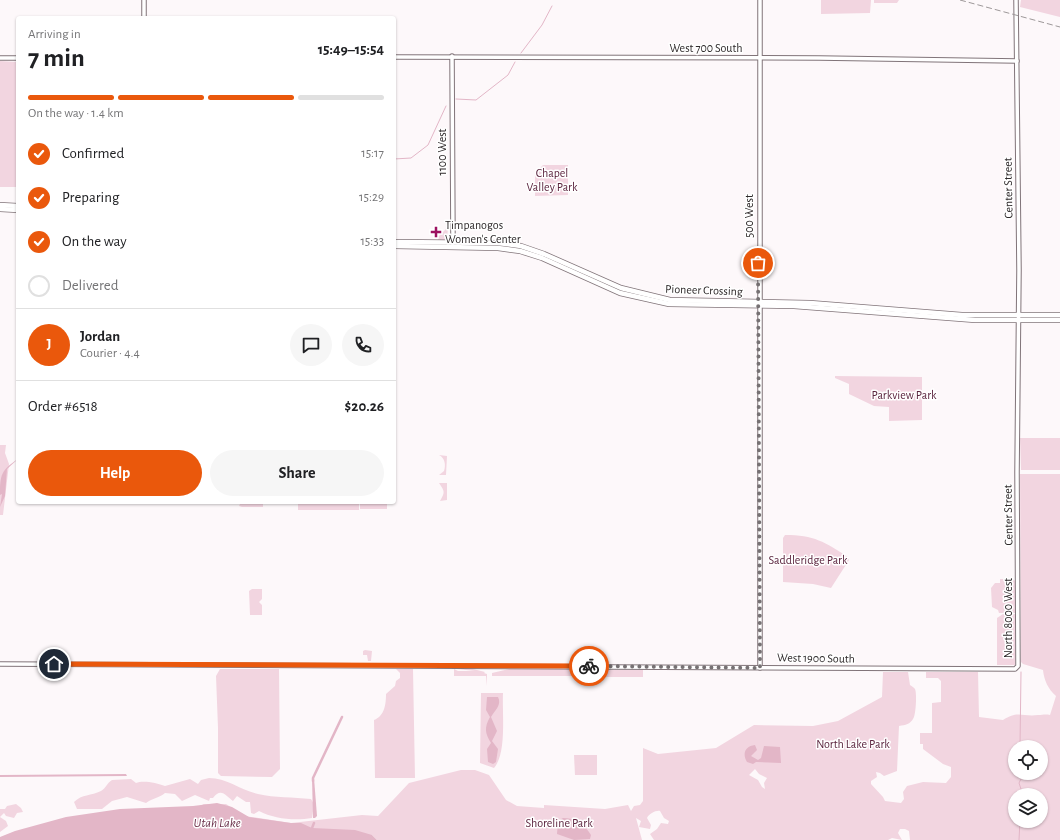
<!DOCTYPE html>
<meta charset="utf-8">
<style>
:root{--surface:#fff;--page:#f6f6f6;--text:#202124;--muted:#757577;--line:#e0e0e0;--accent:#ea580c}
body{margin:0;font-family:"Alegreya Sans",sans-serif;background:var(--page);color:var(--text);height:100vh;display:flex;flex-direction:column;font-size:15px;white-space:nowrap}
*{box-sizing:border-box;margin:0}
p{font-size:13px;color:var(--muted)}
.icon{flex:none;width:22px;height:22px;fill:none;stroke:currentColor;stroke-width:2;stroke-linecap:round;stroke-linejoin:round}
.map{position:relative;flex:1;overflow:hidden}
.sheet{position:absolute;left:16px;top:16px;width:380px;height:488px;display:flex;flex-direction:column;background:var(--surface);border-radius:4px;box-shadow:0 1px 3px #0004}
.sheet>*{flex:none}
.controls{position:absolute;left:1008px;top:740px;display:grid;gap:8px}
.controls a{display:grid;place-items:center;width:40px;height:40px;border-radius:50%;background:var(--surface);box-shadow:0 1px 3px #0004;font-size:20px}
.pin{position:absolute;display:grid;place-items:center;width:34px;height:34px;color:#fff;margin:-17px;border:2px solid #fff;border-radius:50%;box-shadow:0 1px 4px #0007}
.courier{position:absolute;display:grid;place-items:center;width:40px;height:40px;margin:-20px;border:3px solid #ea580c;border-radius:50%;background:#fff;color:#222;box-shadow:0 1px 5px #0007}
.overview em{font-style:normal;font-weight:600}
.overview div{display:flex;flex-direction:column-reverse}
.overview{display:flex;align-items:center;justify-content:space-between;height:68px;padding:0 12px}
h1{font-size:26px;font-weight:600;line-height:30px}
.bar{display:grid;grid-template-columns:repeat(4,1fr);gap:6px 4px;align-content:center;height:48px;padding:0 12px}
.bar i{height:5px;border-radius:3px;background:var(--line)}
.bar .active{background:var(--accent)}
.bar p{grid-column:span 4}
.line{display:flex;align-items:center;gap:10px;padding:0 12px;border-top:1px solid var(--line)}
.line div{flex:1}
.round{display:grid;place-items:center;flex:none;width:42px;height:42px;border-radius:21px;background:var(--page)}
ol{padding:0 12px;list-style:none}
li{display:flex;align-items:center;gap:12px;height:44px}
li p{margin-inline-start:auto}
li .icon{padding:4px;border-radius:50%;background:var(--accent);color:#fff;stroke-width:4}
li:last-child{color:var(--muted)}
li i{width:22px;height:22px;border:2px solid var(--line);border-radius:50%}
.primary-button{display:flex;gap:8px;margin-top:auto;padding:8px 12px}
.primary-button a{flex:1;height:46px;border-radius:24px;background:var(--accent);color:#fff;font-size:16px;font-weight:600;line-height:46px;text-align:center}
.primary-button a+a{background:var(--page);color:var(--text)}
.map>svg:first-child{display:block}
.green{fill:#f2d5e0;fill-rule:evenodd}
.water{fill:#e3b6c7}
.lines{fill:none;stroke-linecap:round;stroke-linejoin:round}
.stream{stroke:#e3b6c7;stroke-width:1}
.canal{stroke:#e3b6c7;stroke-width:2.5}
.secondary-casing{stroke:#817479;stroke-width:5.5}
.highway-casing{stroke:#817479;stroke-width:6}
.secondary{stroke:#fff;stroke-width:3.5}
.highway{stroke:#fff;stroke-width:4.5}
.rail{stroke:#9d9899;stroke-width:1;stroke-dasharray:6 3;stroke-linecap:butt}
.done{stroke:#767173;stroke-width:4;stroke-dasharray:0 7.2}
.route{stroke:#ea580c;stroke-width:5}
.poi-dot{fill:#9c1160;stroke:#fff;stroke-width:1.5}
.labels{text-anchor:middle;stroke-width:3;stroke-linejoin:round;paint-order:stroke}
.street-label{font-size:12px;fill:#2e292a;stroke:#fff}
.park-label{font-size:12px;fill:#5a233d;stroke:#fff}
.poi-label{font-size:12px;fill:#2e292a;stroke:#fff;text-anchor:start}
.water-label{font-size:13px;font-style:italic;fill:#6d344d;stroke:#fff}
</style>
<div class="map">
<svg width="1060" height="840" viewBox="0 0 1060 840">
<rect width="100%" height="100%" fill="#fdf8fa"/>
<g class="green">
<path d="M 821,0 L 871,0 L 870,13 L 821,14 Z"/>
<path d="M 874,0 L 899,0 L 897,3 L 874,3 Z"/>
<path d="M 1021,0 L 1060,0 L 1060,17 L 1020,7 Z"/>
<path d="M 0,61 L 18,62 L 18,187 L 0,187 Z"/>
<path d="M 543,165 L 568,165 L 568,195 L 535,196 L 535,173 Z"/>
<path d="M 446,229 L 448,229 L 447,237 L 444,240 L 438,240 L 438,237 Z"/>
<path d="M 835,376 L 922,377 L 922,420 L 889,421 L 889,407 L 874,406 L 849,394 L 849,384 L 835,378 Z"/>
<path d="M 1020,438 L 1060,438 L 1060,470 L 1021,470 Z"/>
<path d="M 0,445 L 6,445 L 5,453 L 9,464 L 3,515 L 0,515 Z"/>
<path d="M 439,455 L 447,456 L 446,475 L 439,475 L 444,471 C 446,465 445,458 439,455 Z"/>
<path d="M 1020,474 L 1060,474 L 1060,840 L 910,840 L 909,831 L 905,829 L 900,829 L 898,833 L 902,840 L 892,838 L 888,840 L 647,840 L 654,840 L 650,834 L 657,829 L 661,823 L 668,824 L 669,821 L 664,818 L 660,811 C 656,810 649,814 647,818 L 651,825 L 650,829 L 639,827 L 641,821 L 636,818 L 642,840 L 377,840 L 372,835 L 262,840 L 202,804 L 226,804 L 245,816 L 291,823 L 362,815 L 378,816 L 409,783 L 461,770 L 475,770 L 489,775 L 506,800 L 517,806 L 544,808 L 544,805 L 605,809 L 628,805 L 631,811 L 634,806 L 640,805 L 643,801 L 643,748 L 658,754 L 716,748 L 754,725 L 813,726 L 838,721 L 882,697 L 883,672 L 908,672 L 910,685 C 912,686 914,688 915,689 C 917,693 916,715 913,719 C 910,724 906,725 899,726 L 897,771 L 884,776 L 880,773 L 876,772 L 877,777 L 871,781 L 871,784 L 883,797 L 885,801 L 901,803 L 904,799 L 903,792 L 907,786 L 923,782 L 946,783 L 951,777 L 951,767 L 943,764 L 923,749 L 923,744 L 920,744 L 920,733 L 932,733 L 932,703 L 941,702 L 941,681 L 938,678 L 926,678 L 926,672 L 978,672 L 979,717 L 1003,720 C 1018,710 1022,717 1038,715 C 1043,715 1045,714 1050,715 L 1056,696 C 1048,689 1044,680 1043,670 L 1023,664 L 1021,662 ZM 1015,747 L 1041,747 L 1041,773 L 1015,773 ZM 755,769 L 759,774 L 767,778 L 764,783 L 765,789 L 762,787 L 758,780 L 749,775 ZM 1015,795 L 1041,795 L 1041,821 L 1015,821 Z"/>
<path d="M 439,483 L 447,483 L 447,500 L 440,501 C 445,492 445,492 439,483 Z"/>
<path d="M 241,502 L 263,502 L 263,507 L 242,507 L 239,506 Z"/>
<rect x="298" y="502" width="61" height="8"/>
<rect x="360" y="502" width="27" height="7"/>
<path d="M 785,535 C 814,535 825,542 848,557 L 849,560 L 831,588 L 813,584 L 783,582 L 783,538 Z"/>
<path d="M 1000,579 L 1013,579 L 1015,581 L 1016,613 L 999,613 L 998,610 L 992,607 L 991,588 L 995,583 L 1000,583 Z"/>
<path d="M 252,589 L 262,589 L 262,599 L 259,602 L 262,605 L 262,615 L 250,615 L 249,591 Z"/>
<path d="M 1003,614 L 1015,614 L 1015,665 L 997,665 L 997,618 Z"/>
<path d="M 365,650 L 372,651 L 371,661 L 368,661 L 367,655 L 363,655 L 363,651 Z"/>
<path d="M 220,669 L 279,669 L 280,769 L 272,777 L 221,776 L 218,773 L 218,728 L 216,676 Z"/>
<path d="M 396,669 L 413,669 L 415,778 L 375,778 L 374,720 C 385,716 386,703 386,694 L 395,686 L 396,681 L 400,678 L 400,673 Z"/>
<path d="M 454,669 L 458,671 L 475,671 L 457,669 L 473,669 L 485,672 L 484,673 L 487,674 L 487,686 L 486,676 L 454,676 Z"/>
<path d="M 509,669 L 569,669 L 583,672 L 581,673 L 583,676 L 492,676 L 492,687 L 492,673 Z"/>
<path d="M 600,670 L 643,670 L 643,677 L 590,677 L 592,673 L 590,673 Z"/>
<path d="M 481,693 L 503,693 C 502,713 507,753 494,768 L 480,763 Z"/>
<path d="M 574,755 L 597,755 L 597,775 L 575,775 Z"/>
<path d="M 209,778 C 227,778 240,790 258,794 C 275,798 293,797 311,799 L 314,804 L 312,818 C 295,821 274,819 259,811 L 254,814 L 251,813 L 250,802 L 246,802 L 237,796 L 233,801 C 226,796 221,787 213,798 L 210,798 L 209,801 L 195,795 L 182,801 L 175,794 L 165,793 C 159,798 153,798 146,803 L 127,797 L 112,801 L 102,809 L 77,809 L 74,802 C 82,794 91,796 101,791 C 106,788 107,783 112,780 L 131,779 L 136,783 C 143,780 157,783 165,786 L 190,779 L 198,784 L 201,780 Z"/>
<path d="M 16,804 L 21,808 L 23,812 L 17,813 L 14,818 L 6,816 L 4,813 L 0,817 L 6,821 L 8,826 L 0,832 L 0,809 L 5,809 L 7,806 Z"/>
</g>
<g class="water">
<path d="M 18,459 L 7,469 L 5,496 L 0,507 L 2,494 L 0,495 C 0,475 1,470 18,459 Z"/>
<path d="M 487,697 L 498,697 C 502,705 495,710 491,717 L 497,731 L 492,741 L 498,749 L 496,762 L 493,764 L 488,762 L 487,749 L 491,743 C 485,733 484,728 490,717 L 486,710 Z"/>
<path d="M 755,745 L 757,750 L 751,756 L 758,760 L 761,758 L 764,746 L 780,747 L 781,763 L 756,762 L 753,764 L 747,762 C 742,754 745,746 755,745 Z"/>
<path d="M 126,774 L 127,776 L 0,777 L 0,775 Z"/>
<path d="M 312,778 L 314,778 L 317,816 L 315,818 L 313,818 Z"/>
<path d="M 217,803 L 232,807 L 249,817 L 291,823 L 301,823 L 312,828 L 355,830 L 372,835 L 377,840 L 0,840 L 0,837 L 15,831 L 66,817 L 120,809 L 193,806 Z"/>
<path d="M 563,818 C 575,818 584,824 591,835 L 590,839 L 574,840 L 557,834 L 558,821 Z"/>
</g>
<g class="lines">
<g class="stream">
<path d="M 521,53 L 542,25 L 552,6"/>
<path d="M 456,99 L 476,100 L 508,75 L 515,62"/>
<path d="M 394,159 L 411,158 L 428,145 L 446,106"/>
<path d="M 1020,747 L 1021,672"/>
<path d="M 1020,773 L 1022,777 L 1019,783 L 1021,789 L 1021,795"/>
<path d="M 1019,840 L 1020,821"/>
</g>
<g class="canal">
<path d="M 313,781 L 313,778 L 342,717"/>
<path d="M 312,828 L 314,823"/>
</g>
<defs>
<g id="secondary">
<path d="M 144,0 L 144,18"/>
<path d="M 760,0 L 760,668"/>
<path d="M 452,56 L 453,243"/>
<path d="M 394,57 L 819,58 L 1017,61"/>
<path d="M 0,58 L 18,58"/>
<path d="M 0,664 L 1015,669 L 1018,666 L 1017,472 L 1019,270 L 1016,0"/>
</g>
<g id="highway">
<path d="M 0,205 L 18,206"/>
<path d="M 0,209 L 18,210"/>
<path d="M 394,242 L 498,243 L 521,246 L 544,254 L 621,288 L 670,300 L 810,303 L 962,315 L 1060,315"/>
<path d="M 394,246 L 498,248 L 520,251 L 542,258 L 620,293 L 669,304 L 794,306 L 975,320 L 1060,320"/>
</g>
</defs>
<use href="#secondary" class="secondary-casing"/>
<use href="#highway" class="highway-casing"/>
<use href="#secondary" class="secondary"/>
<use href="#highway" class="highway"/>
<path class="rail" d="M 960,0 L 1060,27"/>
</g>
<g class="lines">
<path class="done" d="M 589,666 L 760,668 L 758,263"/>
<path class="route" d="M 54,664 L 589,666"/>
</g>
<path class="poi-dot" d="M434 226h4v4h4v4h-4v4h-4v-4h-4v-4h4z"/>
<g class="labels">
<g class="street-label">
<text x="706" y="52">West 700 South</text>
<text transform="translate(442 152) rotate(-90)" y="4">1100 West</text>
<text transform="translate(1008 188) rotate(-91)" y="4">Center Street</text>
<text transform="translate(749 216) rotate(-90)" y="4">500 West</text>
<text transform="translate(704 290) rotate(2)" y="4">Pioneer Crossing</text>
<text transform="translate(1008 515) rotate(-91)" y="4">Center Street</text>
<text transform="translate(1008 618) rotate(-90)" y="4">North 8000 West</text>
<text transform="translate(816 658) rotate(1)" y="4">West 1900 South</text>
</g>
<g class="park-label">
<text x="552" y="177">Chapel<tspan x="552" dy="14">Valley Park</tspan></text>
<text x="904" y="399">Parkview Park</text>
<text x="808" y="564">Saddleridge Park</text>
<text x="853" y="748">North Lake Park</text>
<text x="559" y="827">Shoreline Park</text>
</g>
<g class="poi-label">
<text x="445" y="229">Timpanogos<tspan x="445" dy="14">Women's Center</tspan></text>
</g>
<g class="water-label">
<text x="217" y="827">Utah Lake</text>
</g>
</g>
</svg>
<div class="controls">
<a><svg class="icon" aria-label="locate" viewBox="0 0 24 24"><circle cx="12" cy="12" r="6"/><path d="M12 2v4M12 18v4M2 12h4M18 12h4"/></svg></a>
<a><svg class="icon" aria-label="layers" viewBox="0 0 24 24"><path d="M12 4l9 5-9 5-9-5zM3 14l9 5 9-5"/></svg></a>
</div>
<div class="pin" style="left:758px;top:263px;background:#ea580c"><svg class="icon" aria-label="bag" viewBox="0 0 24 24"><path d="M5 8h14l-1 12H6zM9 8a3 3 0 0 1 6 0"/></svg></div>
<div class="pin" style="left:54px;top:664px;background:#1f2937"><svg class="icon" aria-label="home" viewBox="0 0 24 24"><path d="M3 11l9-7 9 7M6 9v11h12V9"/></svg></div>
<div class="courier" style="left:589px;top:666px"><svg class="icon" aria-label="bike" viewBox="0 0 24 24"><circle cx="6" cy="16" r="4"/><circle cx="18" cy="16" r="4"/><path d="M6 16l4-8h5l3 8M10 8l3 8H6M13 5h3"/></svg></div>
<section class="sheet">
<div class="overview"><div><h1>7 min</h1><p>Arriving in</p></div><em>15:49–15:54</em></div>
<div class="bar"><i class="active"></i><i class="active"></i><i class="active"></i><i></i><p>On the way · 1.4 km</p></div>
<ol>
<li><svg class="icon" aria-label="check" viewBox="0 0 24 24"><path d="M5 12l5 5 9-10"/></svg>Confirmed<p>15:17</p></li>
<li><svg class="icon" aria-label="check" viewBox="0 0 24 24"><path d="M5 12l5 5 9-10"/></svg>Preparing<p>15:29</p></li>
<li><svg class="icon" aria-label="check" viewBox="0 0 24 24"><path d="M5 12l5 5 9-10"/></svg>On the way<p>15:33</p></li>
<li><i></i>Delivered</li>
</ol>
<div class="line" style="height:72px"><b class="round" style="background:var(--accent);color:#fff">J</b><div><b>Jordan</b><p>Courier · 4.4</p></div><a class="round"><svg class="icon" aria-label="chat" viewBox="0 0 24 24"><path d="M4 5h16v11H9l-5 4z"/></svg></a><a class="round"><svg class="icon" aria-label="phone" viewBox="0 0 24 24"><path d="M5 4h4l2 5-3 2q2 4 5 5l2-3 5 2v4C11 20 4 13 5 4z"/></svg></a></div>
<div class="line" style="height:52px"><div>Order #6518</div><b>$20.26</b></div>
<div class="primary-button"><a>Help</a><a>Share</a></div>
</section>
</div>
